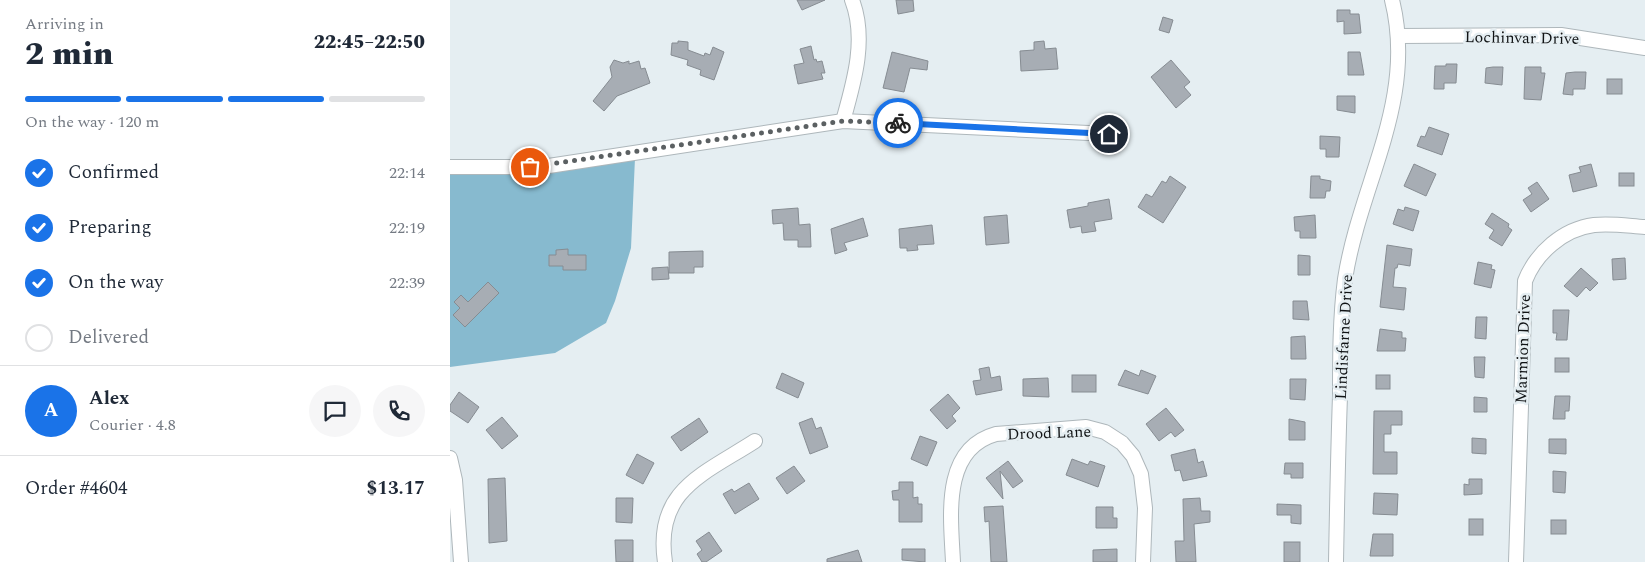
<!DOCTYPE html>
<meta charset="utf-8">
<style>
:root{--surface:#fff;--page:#f6f6f7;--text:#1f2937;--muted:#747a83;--line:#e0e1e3;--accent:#1a73e8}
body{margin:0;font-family:Spectral,serif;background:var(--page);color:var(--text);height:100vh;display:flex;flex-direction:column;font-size:19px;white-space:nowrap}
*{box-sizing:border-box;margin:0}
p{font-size:16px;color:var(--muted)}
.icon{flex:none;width:28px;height:28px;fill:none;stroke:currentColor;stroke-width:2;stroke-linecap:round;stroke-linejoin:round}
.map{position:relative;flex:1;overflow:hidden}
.details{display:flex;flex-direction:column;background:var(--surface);width:450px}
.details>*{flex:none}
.pin{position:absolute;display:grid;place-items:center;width:42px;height:42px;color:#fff;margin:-21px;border:2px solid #fff;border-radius:50%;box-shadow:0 1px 5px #0007}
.courier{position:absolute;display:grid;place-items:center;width:50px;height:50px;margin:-25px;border:4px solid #1a73e8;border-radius:50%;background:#fff;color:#222;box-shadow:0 1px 6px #0007}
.summary em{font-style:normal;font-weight:800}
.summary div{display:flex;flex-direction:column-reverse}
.summary{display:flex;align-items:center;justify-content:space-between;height:85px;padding:0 25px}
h1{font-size:32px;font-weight:800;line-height:38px}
.bar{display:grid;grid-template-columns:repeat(4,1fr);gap:8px 5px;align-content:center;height:60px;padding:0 25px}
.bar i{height:6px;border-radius:4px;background:var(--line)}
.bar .active{background:var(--accent)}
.bar p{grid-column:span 4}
.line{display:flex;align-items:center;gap:12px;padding:0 25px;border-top:1px solid var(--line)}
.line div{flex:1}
.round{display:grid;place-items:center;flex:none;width:52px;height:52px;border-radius:26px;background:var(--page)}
ol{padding:0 25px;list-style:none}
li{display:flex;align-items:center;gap:15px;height:55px}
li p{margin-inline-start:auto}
li .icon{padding:5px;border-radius:50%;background:var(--accent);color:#fff;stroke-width:4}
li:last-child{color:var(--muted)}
li i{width:28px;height:28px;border:2px solid var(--line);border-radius:50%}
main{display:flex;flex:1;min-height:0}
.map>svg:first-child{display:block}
.forest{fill:#87bacf}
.building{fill:#a7adb4;stroke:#868c92}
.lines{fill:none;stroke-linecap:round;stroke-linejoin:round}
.minor-casing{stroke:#aeb7bb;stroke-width:16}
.minor{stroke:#fff;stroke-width:14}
.done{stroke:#5b6062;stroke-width:5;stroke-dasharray:0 9}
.route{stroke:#1a73e8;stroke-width:6}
.labels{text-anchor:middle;stroke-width:5;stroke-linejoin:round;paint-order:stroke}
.street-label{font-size:16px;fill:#101315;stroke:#e5eef2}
</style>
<main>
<section class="details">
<div class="summary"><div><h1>2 min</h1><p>Arriving in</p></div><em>22:45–22:50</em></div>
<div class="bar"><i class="active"></i><i class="active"></i><i class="active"></i><i></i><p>On the way · 120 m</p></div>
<ol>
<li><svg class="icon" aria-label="check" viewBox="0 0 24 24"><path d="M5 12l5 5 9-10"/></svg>Confirmed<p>22:14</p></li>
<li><svg class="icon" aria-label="check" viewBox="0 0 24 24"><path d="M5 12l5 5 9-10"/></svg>Preparing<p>22:19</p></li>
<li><svg class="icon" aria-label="check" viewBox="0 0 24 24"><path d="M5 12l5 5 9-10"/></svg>On the way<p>22:39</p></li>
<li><i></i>Delivered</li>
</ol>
<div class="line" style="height:90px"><b class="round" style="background:var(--accent);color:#fff">A</b><div><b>Alex</b><p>Courier · 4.8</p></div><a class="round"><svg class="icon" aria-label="chat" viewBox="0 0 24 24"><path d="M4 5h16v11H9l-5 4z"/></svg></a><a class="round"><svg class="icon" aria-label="phone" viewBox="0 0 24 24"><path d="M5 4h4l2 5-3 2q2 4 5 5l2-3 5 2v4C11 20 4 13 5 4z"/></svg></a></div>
<div class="line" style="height:65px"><div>Order #4604</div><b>$13.17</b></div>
</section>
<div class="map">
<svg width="1195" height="562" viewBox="0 0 1195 562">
<rect width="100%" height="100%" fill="#e5eef2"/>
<path class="forest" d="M 185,158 L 181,248 L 165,301 L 156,323 L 105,353 L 0,367 L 0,172 L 61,175 Z"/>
<g class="building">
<path d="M 347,0 L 375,0 L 352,10 Z"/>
<path d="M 446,0 L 463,0 L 464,11 L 448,14 Z"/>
<path d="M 887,10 L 900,10 L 900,14 L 909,14 L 911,33 L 894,34 L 894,21 L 887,22 Z"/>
<path d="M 713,17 L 723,20 L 719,33 L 709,30 Z"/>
<path d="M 228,41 L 238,42 L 238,50 L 254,56 L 255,53 L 260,55 L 263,47 L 274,52 L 264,80 L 250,75 L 251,70 L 237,65 L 238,60 L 221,55 L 222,43 L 228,43 Z"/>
<path d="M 594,41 L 595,49 L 606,48 L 608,69 L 571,71 L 570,51 L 584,50 L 584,42 Z"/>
<path d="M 361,46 L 364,60 L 366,59 L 367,62 L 372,61 L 375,73 L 371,73 L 373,79 L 348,84 L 344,65 L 354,63 L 350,49 Z"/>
<path d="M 442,52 L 478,61 L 477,70 L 460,68 L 454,92 L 433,88 Z"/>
<path d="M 898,52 L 910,52 L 914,75 L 898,75 Z"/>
<path d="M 164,60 L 173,63 L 179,61 L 179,64 L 189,61 L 191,69 L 195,68 L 200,83 L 167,96 L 154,111 L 143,101 L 162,77 L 160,67 Z"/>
<path d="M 721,60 L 740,82 L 734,87 L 741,95 L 726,108 L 701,77 Z"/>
<path d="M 996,64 L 1007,64 L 1006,83 L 994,83 L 994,89 L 984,89 L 985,66 L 996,66 Z"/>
<path d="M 1043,67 L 1053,67 L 1052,85 L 1035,83 L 1036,68 Z"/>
<path d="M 1075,67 L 1091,67 L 1091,73 L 1095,73 L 1091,100 L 1074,99 Z"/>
<path d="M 1125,72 L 1136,72 L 1135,89 L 1123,89 L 1123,95 L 1113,94 L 1116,73 Z"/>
<rect x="1157" y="79" width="15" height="15"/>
<path d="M 887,96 L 905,96 L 905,113 L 887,110 Z"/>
<path d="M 979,127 L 999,134 L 992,155 L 967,146 L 971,136 L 975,137 Z"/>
<path d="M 870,136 L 890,137 L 889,157 L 876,157 L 876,149 L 870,149 Z"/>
<path d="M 964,164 L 986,174 L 976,196 L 954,186 Z"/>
<path d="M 1141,164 L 1147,186 L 1123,192 L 1119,175 L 1131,172 L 1129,167 Z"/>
<rect x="1169" y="173" width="15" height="13"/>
<path d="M 720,176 L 736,187 L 713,223 L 688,207 L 696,194 L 702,197 L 712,181 L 716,183 Z"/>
<path d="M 861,176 L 870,176 L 870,179 L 881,181 L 880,191 L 876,191 L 875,198 L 860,198 Z"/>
<path d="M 1087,182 L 1099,199 L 1081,212 L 1073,200 L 1082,194 L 1078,188 Z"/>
<path d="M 659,199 L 662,219 L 644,222 L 646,231 L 632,233 L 631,226 L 620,228 L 617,210 L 638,206 L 638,203 Z"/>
<path d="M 955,207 L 969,211 L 963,231 L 943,224 L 948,209 L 954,211 Z"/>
<path d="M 348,208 L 349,225 L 360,224 L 361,247 L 348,247 L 348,240 L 334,240 L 333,223 L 323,224 L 322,210 Z"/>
<path d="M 1042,213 L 1059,224 L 1058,227 L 1062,230 L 1052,246 L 1039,238 L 1044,230 L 1035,224 Z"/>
<path d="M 557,215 L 559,243 L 536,245 L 534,217 Z"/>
<path d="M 865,215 L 866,238 L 850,238 L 850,231 L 845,231 L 844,217 Z"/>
<path d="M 413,218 L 418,236 L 394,243 L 397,250 L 385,254 L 381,229 Z"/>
<path d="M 482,225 L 484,244 L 467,245 L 468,250 L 457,251 L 457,248 L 450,248 L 449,229 Z"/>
<path d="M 937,245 L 962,249 L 960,266 L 948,264 L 947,268 L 945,268 L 943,287 L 956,288 L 954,310 L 930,307 Z"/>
<path d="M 118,249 L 118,255 L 136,255 L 136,270 L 113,270 L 113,266 L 99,266 L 99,255 L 106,255 L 106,250 Z"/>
<path d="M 253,251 L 253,267 L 244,267 L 244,273 L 219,273 L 219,252 Z"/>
<path d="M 848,255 L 860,256 L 860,275 L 848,275 Z"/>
<path d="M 1175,258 L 1176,279 L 1163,280 L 1162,259 Z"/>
<path d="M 1028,262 L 1042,265 L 1041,269 L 1045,270 L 1041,288 L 1024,284 Z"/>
<path d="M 218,267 L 219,279 L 202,280 L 202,268 Z"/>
<path d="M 1131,268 L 1148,283 L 1140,291 L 1136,287 L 1127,297 L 1114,286 Z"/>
<path d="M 38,282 L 49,293 L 15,327 L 3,315 L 10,308 L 4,302 L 11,295 L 18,302 Z"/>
<path d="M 843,301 L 857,301 L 859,320 L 843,319 Z"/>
<path d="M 1103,310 L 1119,310 L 1117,340 L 1106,340 L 1107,333 L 1103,333 Z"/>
<path d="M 1026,317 L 1037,317 L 1036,339 L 1025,338 Z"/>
<path d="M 930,329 L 952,332 L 952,338 L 956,338 L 955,351 L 927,351 Z"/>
<path d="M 855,336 L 856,359 L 841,359 L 841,337 Z"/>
<path d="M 1024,357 L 1035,357 L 1034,378 L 1025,377 Z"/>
<rect x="1105" y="358" width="14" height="14"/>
<path d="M 539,367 L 541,378 L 550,376 L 552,390 L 526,395 L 523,381 L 531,380 L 529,369 Z"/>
<path d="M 675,370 L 689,376 L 691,370 L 706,376 L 698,394 L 668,385 Z"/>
<path d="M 332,373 L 354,383 L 348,398 L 326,388 Z"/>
<rect x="622" y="375" width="24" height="17"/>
<rect x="926" y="375" width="14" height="14"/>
<path d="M 598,378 L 599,397 L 573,396 L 573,379 Z"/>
<path d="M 840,379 L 856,379 L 855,400 L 840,399 Z"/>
<path d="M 9,392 L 29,407 L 18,423 L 0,411 L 0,405 Z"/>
<path d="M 498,394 L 510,408 L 502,416 L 506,421 L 497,429 L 480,410 Z"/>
<path d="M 1105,396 L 1120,396 L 1119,411 L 1115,411 L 1115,419 L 1103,419 Z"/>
<path d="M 1024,397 L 1037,398 L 1037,412 L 1024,412 Z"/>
<path d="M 716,408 L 734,430 L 725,437 L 721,432 L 709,441 L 696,424 Z"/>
<path d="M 924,411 L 952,411 L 952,425 L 941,425 L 941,434 L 934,434 L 934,452 L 947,452 L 947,474 L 923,474 Z"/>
<path d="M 52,417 L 68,436 L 52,449 L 36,430 Z"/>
<path d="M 249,418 L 258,432 L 231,451 L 221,437 Z"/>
<path d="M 362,418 L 366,429 L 371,427 L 378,447 L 360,454 L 349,423 Z"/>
<path d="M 839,419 L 855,422 L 855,440 L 839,440 Z"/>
<path d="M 470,436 L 487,442 L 477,466 L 461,459 Z"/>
<path d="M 1022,438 L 1036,439 L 1036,454 L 1022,453 Z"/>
<path d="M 1099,439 L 1116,439 L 1116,454 L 1099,453 Z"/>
<path d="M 745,449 L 748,463 L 753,461 L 757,476 L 733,481 L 730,470 L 725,471 L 721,455 Z"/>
<path d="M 187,454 L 204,463 L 193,484 L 176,475 Z"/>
<path d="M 622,459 L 638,465 L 640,461 L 655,466 L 648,487 L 616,475 Z"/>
<path d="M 558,461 L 573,481 L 563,488 L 550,471 L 553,499 L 536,478 Z"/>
<path d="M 835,463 L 853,463 L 853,478 L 841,478 L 841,474 L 834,474 Z"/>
<path d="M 344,466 L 355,481 L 337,494 L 326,478 Z"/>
<path d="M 1103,471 L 1116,472 L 1115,493 L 1103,492 Z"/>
<path d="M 55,478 L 57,541 L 39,543 L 38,479 Z"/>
<path d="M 1019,479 L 1032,479 L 1032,494 L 1014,495 L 1014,484 L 1019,485 Z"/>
<path d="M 449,482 L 463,482 L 463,498 L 468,497 L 468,504 L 472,504 L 472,522 L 449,522 L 449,500 L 443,500 L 442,491 L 449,490 Z"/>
<path d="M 299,483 L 309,499 L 285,514 L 273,494 L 282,489 L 284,492 Z"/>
<path d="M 924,493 L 948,494 L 947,515 L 923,514 Z"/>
<path d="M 166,498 L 183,498 L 182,523 L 166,522 Z"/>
<path d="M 750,498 L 751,511 L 760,511 L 760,522 L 744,524 L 746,562 L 726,562 L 725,541 L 734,541 L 733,499 Z"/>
<path d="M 827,504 L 851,505 L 851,524 L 841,523 L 841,515 L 827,515 Z"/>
<path d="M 553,506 L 557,562 L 541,562 L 539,521 L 535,522 L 534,507 Z"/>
<path d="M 646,507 L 663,507 L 663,518 L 667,518 L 667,528 L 646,528 Z"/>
<rect x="1019" y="519" width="14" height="16"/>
<rect x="1101" y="520" width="15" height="14"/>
<path d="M 259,532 L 272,551 L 256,562 L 252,562 L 247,554 L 252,550 L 246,541 Z"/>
<path d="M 923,534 L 943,534 L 943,556 L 920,556 Z"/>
<path d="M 165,540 L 183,540 L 183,562 L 166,562 Z"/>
<rect x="834" y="542" width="16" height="20"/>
<path d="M 452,549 L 475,549 L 475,562 L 452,560 Z"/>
<path d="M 667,549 L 667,562 L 643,562 L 643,550 Z"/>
<path d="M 408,550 L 412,562 L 377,562 L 377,559 Z"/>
</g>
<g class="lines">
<defs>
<g id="minor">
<path d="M 949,36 L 1111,35 L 1195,48"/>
<path d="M 393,121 C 404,82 417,39 402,0"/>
<path d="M 0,167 L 92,167 L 393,121 L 659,134"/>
<path d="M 0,458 L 5,480 L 11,562"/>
<path d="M 215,562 C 204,490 254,474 305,441"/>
<path d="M 503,562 C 501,518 491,449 546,434 L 636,427 L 655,432 L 672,443 L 683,456 L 691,474 L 695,508 L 693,562"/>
<path d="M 886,562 C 887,507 888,451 890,396 C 890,357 890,318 895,279 C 910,183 967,100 942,0"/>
<path d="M 1066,562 L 1075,281 C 1086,253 1113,229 1144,225 C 1161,223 1179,226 1195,227"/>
</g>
</defs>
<use href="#minor" class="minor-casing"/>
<use href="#minor" class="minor"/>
</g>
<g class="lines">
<path class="done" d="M 80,167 L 393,121 L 448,123"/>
<path class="route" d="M 448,123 L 659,134"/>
</g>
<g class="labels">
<g class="street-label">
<text transform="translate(1072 37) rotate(1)" y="6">Lochinvar Drive</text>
<text transform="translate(893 337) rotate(-87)" y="6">Lindisfarne Drive</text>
<text transform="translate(1072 349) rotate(-88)" y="6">Marmion Drive</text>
<text transform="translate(599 432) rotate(-2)" y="6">Drood Lane</text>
</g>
</g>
</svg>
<div class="pin" style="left:80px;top:167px;background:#ea580c"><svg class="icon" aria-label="bag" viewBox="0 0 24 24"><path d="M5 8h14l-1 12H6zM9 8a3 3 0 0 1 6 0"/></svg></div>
<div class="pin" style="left:659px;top:134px;background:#1f2937"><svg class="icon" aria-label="home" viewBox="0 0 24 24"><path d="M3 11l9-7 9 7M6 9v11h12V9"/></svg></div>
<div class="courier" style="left:448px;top:123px"><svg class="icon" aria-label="bike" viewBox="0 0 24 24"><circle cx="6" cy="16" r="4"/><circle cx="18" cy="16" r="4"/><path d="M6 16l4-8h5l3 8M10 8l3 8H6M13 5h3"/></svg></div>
</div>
</main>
